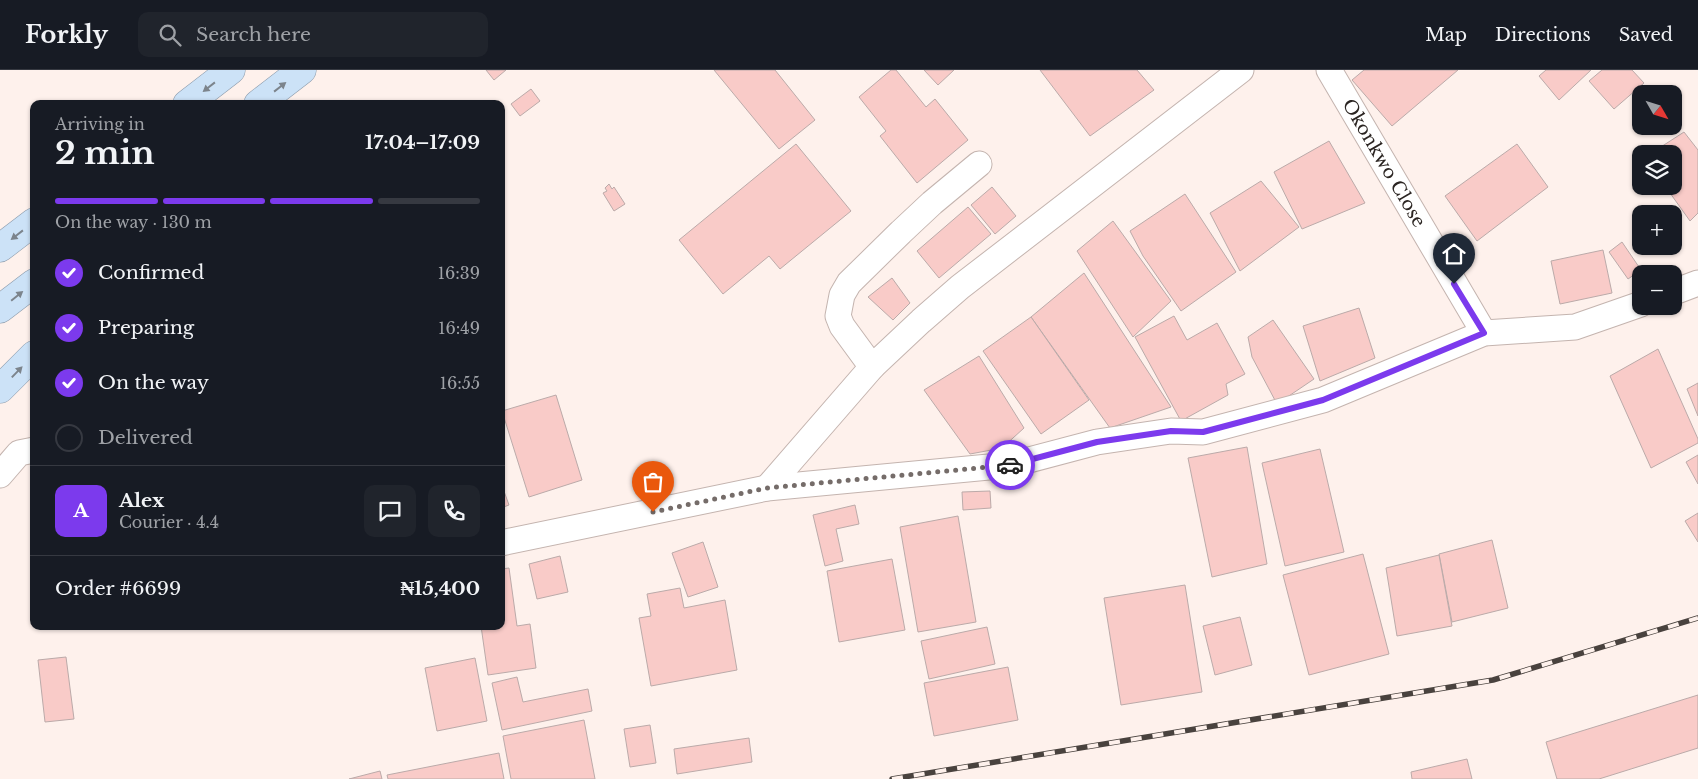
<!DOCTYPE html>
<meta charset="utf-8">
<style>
:root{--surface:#171b24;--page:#20242c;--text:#f1f3f6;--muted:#9ea1a6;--line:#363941;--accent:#7c3aed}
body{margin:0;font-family:"Libre Baskerville",serif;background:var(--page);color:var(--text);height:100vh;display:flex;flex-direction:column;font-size:19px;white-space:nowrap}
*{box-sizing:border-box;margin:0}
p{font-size:16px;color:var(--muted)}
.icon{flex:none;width:28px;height:28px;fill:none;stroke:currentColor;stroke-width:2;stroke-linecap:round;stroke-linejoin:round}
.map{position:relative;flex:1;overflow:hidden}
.drawer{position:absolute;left:30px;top:30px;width:475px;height:530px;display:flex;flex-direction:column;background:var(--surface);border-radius:10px;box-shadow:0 1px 4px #0004}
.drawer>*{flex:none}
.needle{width:32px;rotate:129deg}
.tools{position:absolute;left:1632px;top:15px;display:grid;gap:10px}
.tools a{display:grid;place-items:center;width:50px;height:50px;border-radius:10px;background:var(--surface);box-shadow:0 1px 4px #0004;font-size:25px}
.pin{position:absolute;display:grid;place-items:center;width:42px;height:42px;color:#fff;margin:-51px -21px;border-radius:50% 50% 50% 0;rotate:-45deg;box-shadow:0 0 5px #0007}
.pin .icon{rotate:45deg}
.courier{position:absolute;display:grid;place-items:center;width:50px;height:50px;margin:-25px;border:4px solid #7c3aed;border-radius:50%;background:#fff;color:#222;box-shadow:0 1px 6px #0007}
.overview em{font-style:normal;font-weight:700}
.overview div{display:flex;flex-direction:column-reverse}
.overview{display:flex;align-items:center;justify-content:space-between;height:85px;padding:0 25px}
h1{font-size:32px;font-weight:700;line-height:38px}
.bar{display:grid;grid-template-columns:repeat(4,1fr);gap:8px 5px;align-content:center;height:60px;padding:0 25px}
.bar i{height:6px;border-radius:4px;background:var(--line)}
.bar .current{background:var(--accent)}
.bar p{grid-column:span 4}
.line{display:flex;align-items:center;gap:12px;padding:0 25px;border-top:1px solid var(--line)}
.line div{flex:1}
.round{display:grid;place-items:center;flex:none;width:52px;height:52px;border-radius:10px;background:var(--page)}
ol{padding:0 25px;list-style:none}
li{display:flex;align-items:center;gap:15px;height:55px}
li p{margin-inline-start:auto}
li .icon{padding:5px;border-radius:50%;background:var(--accent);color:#fff;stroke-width:4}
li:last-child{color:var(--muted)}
li i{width:28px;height:28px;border:2px solid var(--line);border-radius:50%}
header{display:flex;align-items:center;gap:30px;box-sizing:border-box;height:70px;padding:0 25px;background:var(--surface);border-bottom:1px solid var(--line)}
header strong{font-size:24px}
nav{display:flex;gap:28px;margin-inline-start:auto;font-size:18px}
.search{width:350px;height:45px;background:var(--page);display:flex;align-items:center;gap:12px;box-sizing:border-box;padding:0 18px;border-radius:10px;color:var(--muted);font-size:19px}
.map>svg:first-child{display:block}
.building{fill:#f9cbc8;stroke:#bbaaa9}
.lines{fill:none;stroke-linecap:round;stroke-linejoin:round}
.minor-casing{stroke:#c4b4af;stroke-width:27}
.trunk-casing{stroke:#8c9bab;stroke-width:29}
.minor{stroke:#fff;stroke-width:25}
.trunk{stroke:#cce2f7;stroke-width:28}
.rail-casing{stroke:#49423e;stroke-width:5.5}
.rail{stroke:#fef1ec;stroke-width:4;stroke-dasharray:11;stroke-linecap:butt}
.oneway{fill:#7c848c}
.done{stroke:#756c69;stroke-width:5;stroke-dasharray:0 9}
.route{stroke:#7c3aed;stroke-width:6}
.labels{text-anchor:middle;stroke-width:4.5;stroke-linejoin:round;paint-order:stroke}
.street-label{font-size:18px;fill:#2b2522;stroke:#fef1ec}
</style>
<header>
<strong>Forkly</strong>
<div class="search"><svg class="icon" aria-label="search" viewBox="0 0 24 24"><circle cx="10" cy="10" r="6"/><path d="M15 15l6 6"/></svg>Search here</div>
<nav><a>Map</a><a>Directions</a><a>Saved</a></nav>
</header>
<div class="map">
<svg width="1698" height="709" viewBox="0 0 1698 709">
<rect width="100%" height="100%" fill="#fef1ec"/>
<g class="building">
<path d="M 486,0 L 506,0 L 494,10 Z"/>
<path d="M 714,0 L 775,0 L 815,50 L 779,79 Z"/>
<path d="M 891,0 L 896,0 L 926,37 L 935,29 L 968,70 L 917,113 L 880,66 L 886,61 L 859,27 Z"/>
<path d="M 924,0 L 954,0 L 938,15 Z"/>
<path d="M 1040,0 L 1137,0 L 1154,20 L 1090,66 Z"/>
<path d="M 1364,0 L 1458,0 L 1392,56 L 1352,10 Z"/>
<path d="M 1546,0 L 1591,0 L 1559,30 L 1539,6 Z"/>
<path d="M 1602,0 L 1632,0 L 1644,13 L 1614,39 L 1589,11 Z"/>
<path d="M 531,19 L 540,31 L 520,46 L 511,34 Z"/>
<path d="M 1684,62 L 1698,80 L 1698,143 L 1690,151 L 1665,116 L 1674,116 L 1674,84 L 1650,84 Z"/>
<path d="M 1329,71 L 1365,133 L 1302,159 L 1274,102 Z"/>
<path d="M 796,74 L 851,141 L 780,199 L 769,186 L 723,224 L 679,170 Z"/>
<path d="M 1517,74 L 1548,117 L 1477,171 L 1445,126 Z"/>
<path d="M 1261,111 L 1299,157 L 1240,201 L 1210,143 Z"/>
<path d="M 609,114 L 612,119 L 614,117 L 625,134 L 614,141 L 603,123 L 607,121 L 605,118 Z"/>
<path d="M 992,117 L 1016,146 L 995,164 L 971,135 Z"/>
<path d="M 1185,124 L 1236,202 L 1181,241 L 1143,186 L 1130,161 Z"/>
<path d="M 968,137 L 991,164 L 939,208 L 917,181 Z"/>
<path d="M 1113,151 L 1171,231 L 1133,267 L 1077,181 Z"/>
<path d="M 1622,172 L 1641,200 L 1628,209 L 1609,182 Z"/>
<path d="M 1603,180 L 1612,223 L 1560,234 L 1551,191 Z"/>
<path d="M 1084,203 L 1171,337 L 1110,358 L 1031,247 Z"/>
<path d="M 892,208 L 910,233 L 893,250 L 868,227 Z"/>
<path d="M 1359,238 L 1375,288 L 1320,311 L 1303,256 Z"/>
<path d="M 1174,246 L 1187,270 L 1217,253 L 1245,304 L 1226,314 L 1228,325 L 1181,351 L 1135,267 Z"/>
<path d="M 1031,247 L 1089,330 L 1041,364 L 983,281 Z"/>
<path d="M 1273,250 L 1314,309 L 1277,334 L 1252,287 L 1248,267 Z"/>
<path d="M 1658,279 L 1698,369 L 1698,373 L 1651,398 L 1610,306 Z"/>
<path d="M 979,286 L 1024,358 L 1002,378 L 970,384 L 924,320 Z"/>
<path d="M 1698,313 L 1698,346 L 1687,319 Z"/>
<path d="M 556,325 L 582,410 L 529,427 L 502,341 Z"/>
<path d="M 1247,377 L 1267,494 L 1212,507 L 1188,388 Z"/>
<path d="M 1320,379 L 1344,482 L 1285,496 L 1262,393 Z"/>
<path d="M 1698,385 L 1698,414 L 1686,392 Z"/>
<path d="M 501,413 L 509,435 L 501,438 Z"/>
<path d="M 990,421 L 991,438 L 963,440 L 962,422 Z"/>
<path d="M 855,435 L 859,454 L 836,459 L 843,491 L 825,496 L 813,445 Z"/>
<path d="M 1698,443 L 1698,472 L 1685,451 Z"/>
<path d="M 958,446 L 976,552 L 918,562 L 900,457 Z"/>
<path d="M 1492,470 L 1508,538 L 1452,552 L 1439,484 Z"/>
<path d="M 703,472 L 718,517 L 688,527 L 672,483 Z"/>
<path d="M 1363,484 L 1389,584 L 1309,605 L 1283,505 Z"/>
<path d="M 1439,485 L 1452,556 L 1397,566 L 1386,498 Z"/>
<path d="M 560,486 L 568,522 L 537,529 L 529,494 Z"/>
<path d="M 892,489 L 905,560 L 839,572 L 827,501 Z"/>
<path d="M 509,498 L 517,556 L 530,554 L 536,598 L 488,605 L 481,556 L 501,556 L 501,499 Z"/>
<path d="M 1185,515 L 1202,622 L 1121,635 L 1104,528 Z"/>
<path d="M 680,518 L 684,538 L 725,530 L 737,600 L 651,616 L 639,548 L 651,546 L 647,524 Z"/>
<path d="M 1240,547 L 1252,595 L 1215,605 L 1203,556 Z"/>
<path d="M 987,557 L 995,594 L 929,609 L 921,571 Z"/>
<path d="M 66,587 L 74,649 L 45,652 L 38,590 Z"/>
<path d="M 475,588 L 487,651 L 437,661 L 425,598 Z"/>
<path d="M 1008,597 L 1018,650 L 934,666 L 924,613 Z"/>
<path d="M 517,607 L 523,632 L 588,619 L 592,641 L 502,660 L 492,613 Z"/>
<path d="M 1698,625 L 1698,678 L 1599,709 L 1557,709 L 1546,672 Z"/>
<path d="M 584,650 L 595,709 L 511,709 L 503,666 Z"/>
<path d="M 650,655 L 656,693 L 630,697 L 624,659 Z"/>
<path d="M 749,668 L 752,692 L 677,704 L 674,679 Z"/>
<path d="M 499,683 L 504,709 L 388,709 L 387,705 Z"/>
<path d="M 1467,689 L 1472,709 L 1412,709 L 1411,702 Z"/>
<path d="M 380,701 L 382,709 L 349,709 Z"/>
</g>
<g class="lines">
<defs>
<g id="minor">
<path id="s1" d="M 1329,0 L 1484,263"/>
<path d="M 1674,222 L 1698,213"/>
<path d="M 872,297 L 842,256 L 838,246 L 842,225 L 849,213 L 901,162 L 932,133 L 979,94"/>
<path d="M 0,405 L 19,383 L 34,380"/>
<path d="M 767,418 L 872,297 L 921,251 L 960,217 L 1241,0"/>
<path d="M 501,473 L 767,418 L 1010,395 L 1097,372 L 1171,361 L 1203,362 L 1323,330 L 1484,263 L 1575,257 L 1641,234"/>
</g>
<g id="trunk">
<path d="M 187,34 L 231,0"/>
<path d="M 258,34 L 302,0"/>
<path d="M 0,178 L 34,152"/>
<path d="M 0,239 L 34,213"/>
<path d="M 0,319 L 34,285"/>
</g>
</defs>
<use href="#minor" class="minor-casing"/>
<use href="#trunk" class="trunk-casing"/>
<use href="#minor" class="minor"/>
<use href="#trunk" class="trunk"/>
<defs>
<path id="rail" d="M 892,709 L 1493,610 L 1698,548"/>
</defs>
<use href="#rail" class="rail-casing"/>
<use href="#rail" class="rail"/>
</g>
<defs><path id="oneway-solid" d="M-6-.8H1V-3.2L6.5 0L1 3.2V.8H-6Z" transform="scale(1.25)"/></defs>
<g class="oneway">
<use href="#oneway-solid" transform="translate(209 17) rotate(142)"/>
<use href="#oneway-solid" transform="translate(280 17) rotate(-38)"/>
<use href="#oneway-solid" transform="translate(17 165) rotate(142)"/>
<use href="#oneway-solid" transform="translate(17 226) rotate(-39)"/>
<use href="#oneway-solid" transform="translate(17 302) rotate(-46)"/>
</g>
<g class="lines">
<path class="done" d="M 653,442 L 767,418 L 1010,395"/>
<path class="route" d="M 1010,395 L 1097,372 L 1171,361 L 1203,362 L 1323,330 L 1484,263 L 1454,214"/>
</g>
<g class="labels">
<g class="street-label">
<text dy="6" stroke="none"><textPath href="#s1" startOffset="108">Okonkwo Close</textPath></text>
</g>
</g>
</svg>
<div class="tools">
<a><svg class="needle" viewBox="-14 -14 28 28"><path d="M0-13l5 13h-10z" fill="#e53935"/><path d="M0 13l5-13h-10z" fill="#9ea1a6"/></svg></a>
<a><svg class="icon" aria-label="layers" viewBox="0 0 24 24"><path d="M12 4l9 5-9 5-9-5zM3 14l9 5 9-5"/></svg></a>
<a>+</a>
<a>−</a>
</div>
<div class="pin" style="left:653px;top:442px;background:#ea580c"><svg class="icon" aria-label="bag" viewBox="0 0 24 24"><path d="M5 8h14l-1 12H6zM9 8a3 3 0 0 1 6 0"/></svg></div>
<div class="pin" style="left:1454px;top:214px;background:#1f2937"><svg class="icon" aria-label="home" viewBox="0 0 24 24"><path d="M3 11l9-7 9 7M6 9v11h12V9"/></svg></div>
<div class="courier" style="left:1010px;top:395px"><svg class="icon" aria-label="car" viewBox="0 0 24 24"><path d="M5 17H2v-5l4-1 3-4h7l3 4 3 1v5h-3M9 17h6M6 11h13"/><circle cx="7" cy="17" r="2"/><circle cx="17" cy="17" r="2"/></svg></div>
<section class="drawer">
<div class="overview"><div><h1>2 min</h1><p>Arriving in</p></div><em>17:04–17:09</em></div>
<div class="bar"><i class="current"></i><i class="current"></i><i class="current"></i><i></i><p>On the way · 130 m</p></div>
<ol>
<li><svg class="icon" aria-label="check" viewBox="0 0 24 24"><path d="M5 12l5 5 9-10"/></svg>Confirmed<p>16:39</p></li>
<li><svg class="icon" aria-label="check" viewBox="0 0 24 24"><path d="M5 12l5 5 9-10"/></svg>Preparing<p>16:49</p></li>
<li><svg class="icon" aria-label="check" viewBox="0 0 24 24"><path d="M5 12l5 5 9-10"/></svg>On the way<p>16:55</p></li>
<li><i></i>Delivered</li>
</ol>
<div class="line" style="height:90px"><b class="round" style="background:var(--accent);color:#fff">A</b><div><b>Alex</b><p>Courier · 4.4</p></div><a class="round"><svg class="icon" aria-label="chat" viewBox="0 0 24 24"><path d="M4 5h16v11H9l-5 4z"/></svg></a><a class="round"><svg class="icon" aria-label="phone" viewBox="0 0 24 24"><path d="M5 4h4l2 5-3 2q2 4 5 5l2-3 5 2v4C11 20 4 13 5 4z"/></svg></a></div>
<div class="line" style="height:65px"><div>Order #6699</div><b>₦15,400</b></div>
</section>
</div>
